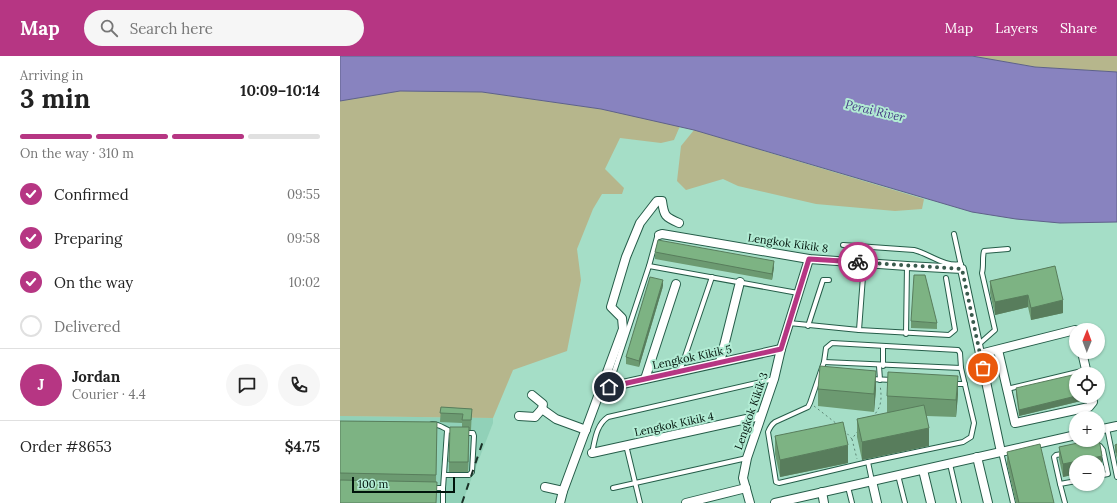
<!DOCTYPE html>
<meta charset="utf-8">
<style>
:root{--surface:#fff;--page:#f6f6f6;--text:#222;--muted:#767676;--line:#e0e0e0;--accent:#b63683}
body{margin:0;font-family:Lora,serif;background:var(--page);color:var(--text);height:100vh;display:flex;flex-direction:column;font-size:15px;white-space:nowrap}
*{box-sizing:border-box;margin:0}
p{font-size:13px;color:var(--muted)}
.icon{flex:none;width:22px;height:22px;fill:none;stroke:currentColor;stroke-width:2;stroke-linecap:round;stroke-linejoin:round}
.map{position:relative;flex:1;overflow:hidden}
.drawer{display:flex;flex-direction:column;background:var(--surface);width:340px}
.drawer>*{flex:none}
.needle{width:26px;rotate:1deg}
.fabs{position:absolute;left:729px;top:267px;display:grid;gap:8px}
.fabs a{display:grid;place-items:center;width:36px;height:36px;border-radius:50%;background:var(--surface);box-shadow:0 1px 3px #0004;font-size:20px}
.scale{position:absolute;left:12px;bottom:10px;width:103px;box-sizing:border-box;padding-left:4px;border:2px solid #00130b;border-top:0;font-size:11px;line-height:14px;white-space:nowrap;color:#00130b;-webkit-text-stroke:3px #b2ecd4;paint-order:stroke}
.pin{position:absolute;display:grid;place-items:center;width:34px;height:34px;color:#fff;margin:-17px;border:2px solid #fff;border-radius:50%;box-shadow:0 1px 4px #0007}
.courier{position:absolute;display:grid;place-items:center;width:40px;height:40px;margin:-20px;border:3px solid #b63683;border-radius:50%;background:#fff;color:#222;box-shadow:0 1px 5px #0007}
.summary em{font-style:normal;font-weight:800}
.summary div{display:flex;flex-direction:column-reverse}
.summary{display:flex;align-items:center;justify-content:space-between;height:68px;padding:0 20px}
h1{font-size:26px;font-weight:800;line-height:30px}
.bar{display:grid;grid-template-columns:repeat(4,1fr);gap:6px 4px;align-content:center;height:48px;padding:0 20px}
.bar i{height:5px;border-radius:3px;background:var(--line)}
.bar .on{background:var(--accent)}
.bar p{grid-column:span 4}
.line{display:flex;align-items:center;gap:10px;padding:0 20px;border-top:1px solid var(--line)}
.line div{flex:1}
.round{display:grid;place-items:center;flex:none;width:42px;height:42px;border-radius:21px;background:var(--page)}
ol{padding:0 20px;list-style:none}
li{display:flex;align-items:center;gap:12px;height:44px}
li p{margin-inline-start:auto}
li .icon{padding:4px;border-radius:50%;background:var(--accent);color:#fff;stroke-width:4}
li:last-child{color:var(--muted)}
li i{width:22px;height:22px;border:2px solid var(--line);border-radius:50%}
header{display:flex;align-items:center;gap:24px;box-sizing:border-box;height:56px;padding:0 20px;background:var(--accent);color:#fff}
header strong{font-size:19px}
nav{display:flex;gap:22px;margin-inline-start:auto;font-size:14px}
.search{width:280px;height:36px;background:var(--page);display:flex;align-items:center;gap:10px;box-sizing:border-box;padding:0 14px;border-radius:22px;color:var(--muted);font-size:15px}
main{display:flex;flex:1;min-height:0}
.map>svg:first-child{display:block}
.built{fill:#91d1b8}
.green{fill:#b6b68c}
.water{fill:#8883bf;stroke:#5f6189}
.lines{fill:none;stroke-linecap:round;stroke-linejoin:round}
.service-casing{stroke:#255d49;stroke-width:6}
.minor-casing{stroke:#255d49;stroke-width:10}
.path{stroke:#5c8574;stroke-width:1;stroke-dasharray:2 3;stroke-linecap:butt}
.service{stroke:#fff;stroke-width:4}
.minor{stroke:#fff;stroke-width:8}
.rail{stroke:#193127;stroke-width:2;stroke-dasharray:7 7;stroke-linecap:butt}
.wall{fill:#6c9a71}
.shaded-wall{fill:#587d5c}
.building{fill:#7db383;stroke:#587d5c}
.done{stroke:#3a5a4d;stroke-width:4;stroke-dasharray:0 7.2}
.route{stroke:#b63683;stroke-width:5}
.labels{text-anchor:middle;stroke-width:4;stroke-linejoin:round;paint-order:stroke}
.street-label{font-size:11px;fill:#00130b;stroke:#b2ecd4}
.water-label{font-size:12px;font-style:italic;fill:#453983;stroke:#b2ecd4}
</style>
<header>
<strong>Map</strong>
<div class="search"><svg class="icon" aria-label="search" viewBox="0 0 24 24"><circle cx="10" cy="10" r="6"/><path d="M15 15l6 6"/></svg>Search here</div>
<nav><a>Map</a><a>Layers</a><a>Share</a></nav>
</header>
<main>
<section class="drawer">
<div class="summary"><div><h1>3 min</h1><p>Arriving in</p></div><em>10:09–10:14</em></div>
<div class="bar"><i class="on"></i><i class="on"></i><i class="on"></i><i></i><p>On the way · 310 m</p></div>
<ol>
<li><svg class="icon" aria-label="check" viewBox="0 0 24 24"><path d="M5 12l5 5 9-10"/></svg>Confirmed<p>09:55</p></li>
<li><svg class="icon" aria-label="check" viewBox="0 0 24 24"><path d="M5 12l5 5 9-10"/></svg>Preparing<p>09:58</p></li>
<li><svg class="icon" aria-label="check" viewBox="0 0 24 24"><path d="M5 12l5 5 9-10"/></svg>On the way<p>10:02</p></li>
<li><i></i>Delivered</li>
</ol>
<div class="line" style="height:72px"><b class="round" style="background:var(--accent);color:#fff">J</b><div><b>Jordan</b><p>Courier · 4.4</p></div><a class="round"><svg class="icon" aria-label="chat" viewBox="0 0 24 24"><path d="M4 5h16v11H9l-5 4z"/></svg></a><a class="round"><svg class="icon" aria-label="phone" viewBox="0 0 24 24"><path d="M5 4h4l2 5-3 2q2 4 5 5l2-3 5 2v4C11 20 4 13 5 4z"/></svg></a></div>
<div class="line" style="height:52px"><div>Order #8653</div><b>$4.75</b></div>
</section>
<div class="map">
<svg width="777" height="447" viewBox="0 0 777 447">
<rect width="100%" height="100%" fill="#a5dec7"/>
<path class="built" d="M 0,360 L 153,362 L 153,367 L 122,447 L 0,447 Z"/>
<g class="green">
<path d="M 632,0 L 777,0 L 777,16 L 695,11 Z"/>
<path d="M 60,35 L 142,36 L 261,53 L 340,70 L 334,84 L 321,87 L 280,82 L 265,113 L 284,132 L 282,138 L 262,138 L 253,153 L 237,193 L 241,224 L 227,295 L 173,314 L 153,362 L 0,360 L 0,45 Z"/>
<path d="M 354,74 L 584,143 L 582,153 L 555,155 L 476,148 L 398,130 L 383,123 L 346,134 L 337,125 L 341,90 Z"/>
</g>
<path class="water" d="M 0,0 L 632,0 L 695,11 L 777,16 L 777,166 L 720,167 L 676,163 L 632,156 L 354,74 L 261,53 L 142,36 L 60,35 L 0,45 Z"/>
<g class="lines">
<defs>
<g id="service">
<path d="M 614,178 L 621,210"/>
<path d="M 503,189 L 574,194 C 590,198 604,211 621,208"/>
<path d="M 309,210 L 458,237"/>
<path d="M 449,267 L 519,274 L 609,279 L 615,274 L 606,222"/>
<path d="M 468,270 L 483,224 L 489,224"/>
<path d="M 519,274 L 524,207"/>
<path d="M 566,278 L 567,210"/>
<path d="M 492,287 L 618,294 L 620,297 L 621,312 L 634,367 L 631,381 L 623,386 L 528,406 L 439,427 L 436,426 L 428,376 C 430,371 431,369 435,366 L 468,351 L 470,347 L 484,306 L 486,292 Z"/>
<path d="M 638,289 L 655,274 L 642,217 C 644,210 642,202 644,195 L 668,193"/>
<path d="M 543,290 L 543,310"/>
<path d="M 484,306 L 621,312"/>
<path d="M 539,310 L 540,324"/>
<path d="M 340,315 L 372,221"/>
<path d="M 530,323 L 553,324"/>
<path d="M 612,328 L 625,328"/>
<path d="M 269,331 L 309,210 L 317,181 L 319,179"/>
<path d="M 667,333 L 746,314"/>
<path d="M 92,368 C 101,368 106,375 115,376"/>
<path d="M 767,372 L 777,421"/>
<path d="M 286,389 L 300,447"/>
<path d="M 756,390 L 760,390 L 763,394 L 768,418 L 758,420"/>
<path d="M 661,396 L 673,447"/>
<path d="M 252,397 C 255,384 256,369 268,361 L 434,323"/>
<path d="M 528,406 L 532,425"/>
<path d="M 610,408 L 619,447"/>
<path d="M 104,419 L 129,419 L 132,416 L 134,380 L 133,377 L 124,377"/>
<path d="M 558,419 L 565,447"/>
<path d="M 720,428 L 714,401 L 716,399 L 722,398"/>
<path d="M 508,431 L 512,447"/>
<path d="M 92,432 L 103,432 L 103,447"/>
<path d="M 103,432 L 107,375"/>
<path d="M 273,432 L 407,402"/>
<path d="M 725,447 L 720,428 L 736,425"/>
</g>
<g id="minor">
<path d="M 319,179 L 322,178 L 469,203 L 567,210 L 622,213 L 661,396"/>
<path d="M 658,294 L 675,367 L 749,351 L 753,346 L 752,340"/>
<path d="M 742,296 L 747,318"/>
<path d="M 640,298 L 735,274 L 736,276"/>
<path d="M 380,306 L 400,226"/>
<path d="M 305,323 L 336,228"/>
<path d="M 269,331 L 441,293"/>
<path d="M 202,353 L 216,363 L 246,374"/>
<path d="M 179,360 L 195,361 L 202,353 L 203,348 L 192,339"/>
<path d="M 758,374 L 777,370"/>
<path d="M 252,397 L 420,360"/>
<path d="M 637,401 L 648,447"/>
<path d="M 583,414 L 591,447"/>
<path d="M 532,425 L 537,447"/>
<path d="M 205,431 L 223,435"/>
<path d="M 482,436 L 484,447"/>
<path d="M 220,447 L 223,435 L 283,273 L 282,262 L 271,251 L 286,201 L 300,167 L 317,145 L 322,145 C 324,160 325,161 339,167"/>
<path d="M 346,447 L 406,432"/>
<path d="M 410,447 L 403,422 L 407,402 L 434,323 L 441,293 L 469,203"/>
<path d="M 435,447 L 736,379"/>
</g>
</defs>
<use href="#service" class="service-casing"/>
<use href="#minor" class="minor-casing"/>
<g class="path">
<path d="M 474,350 L 497,368"/>
<path d="M 532,361 C 542,352 542,342 540,329"/>
<path d="M 504,374 L 512,383 L 517,376"/>
<path d="M 512,383 L 517,403"/>
</g>
<use href="#service" class="service"/>
<use href="#minor" class="minor"/>
<path class="rail" d="M 122,447 L 144,382"/>
</g>
<g class="wall">
<path d="M 315,196 L 434,211 L 432,224 L 315,203 Z"/>
<path d="M 715,210 L 723,257 L 691,264 L 688,251 L 655,259 L 650,237 L 650,225 Z"/>
<path d="M 323,230 L 299,311 L 286,308 L 286,301 Z"/>
<path d="M 571,265 L 597,267 L 597,273 L 571,272 Z"/>
<path d="M 676,332 L 745,340 L 745,344 L 679,360 L 676,338 Z"/>
<path d="M 478,333 L 536,333 L 534,356 L 478,350 Z"/>
<path d="M 618,338 L 616,361 L 587,360 L 589,390 L 522,404 L 517,381 L 517,363 L 547,357 L 547,340 Z"/>
<path d="M 101,351 L 132,353 L 131,374 L 129,374 L 128,416 L 109,416 L 109,406 L 122,371 L 122,367 L 100,366 Z"/>
<path d="M 0,365 L 97,366 L 96,426 L 0,447 Z"/>
<path d="M 435,380 L 508,407 L 440,421 L 435,398 Z"/>
<path d="M 758,383 L 759,383 L 762,400 L 762,412 L 758,413 L 758,406 L 736,406 L 736,418 L 723,421 L 719,403 L 719,391 L 752,384 L 758,384 Z"/>
<path d="M 777,388 L 777,403 L 775,395 L 775,389 Z"/>
<path d="M 667,396 L 714,447 L 676,447 L 667,408 Z"/>
</g>
<g class="shaded-wall">
<path d="M 434,205 L 434,211 L 432,224 L 432,218 Z"/>
<path d="M 323,224 L 323,230 L 299,311 L 299,305 Z"/>
<path d="M 688,239 L 688,251 L 655,259 L 655,246 Z"/>
<path d="M 723,244 L 723,257 L 691,264 L 691,252 Z"/>
<path d="M 536,315 L 536,333 L 534,356 L 534,338 Z"/>
<path d="M 618,320 L 618,338 L 616,361 L 616,344 Z"/>
<path d="M 736,340 L 745,340 L 745,344 L 679,360 L 679,354 Z"/>
<path d="M 129,371 L 129,381 L 128,416 L 128,406 Z"/>
<path d="M 589,372 L 589,390 L 522,404 L 522,386 Z"/>
<path d="M 508,389 L 508,407 L 440,421 L 440,404 Z"/>
<path d="M 762,400 L 762,412 L 758,413 L 758,406 L 736,406 L 736,418 L 723,421 L 723,408 Z"/>
</g>
<g class="building">
<path d="M 318,184 L 434,205 L 432,218 L 315,196 Z"/>
<path d="M 715,210 L 723,244 L 691,252 L 688,239 L 655,246 L 650,225 Z"/>
<path d="M 574,219 L 585,219 L 597,267 L 571,265 Z"/>
<path d="M 310,221 L 323,224 L 299,305 L 286,301 Z"/>
<path d="M 480,310 L 536,315 L 534,338 L 478,333 Z"/>
<path d="M 548,316 L 618,320 L 616,344 L 547,340 Z"/>
<path d="M 741,317 L 741,318 L 736,318 L 736,340 L 679,354 L 676,332 Z"/>
<path d="M 584,349 L 589,372 L 522,386 L 517,363 Z"/>
<path d="M 101,351 L 132,353 L 131,364 L 122,364 L 123,358 L 100,357 Z"/>
<path d="M 0,365 L 97,366 L 96,419 L 0,417 Z"/>
<path d="M 503,366 L 508,389 L 440,404 L 435,380 Z"/>
<path d="M 110,371 L 129,371 L 128,406 L 109,406 Z"/>
<path d="M 758,383 L 759,383 L 762,400 L 723,408 L 719,391 L 752,384 L 758,384 Z"/>
<path d="M 700,388 L 714,447 L 679,447 L 667,396 Z"/>
<path d="M 777,388 L 777,397 L 775,389 Z"/>
<path d="M 0,424 L 97,426 L 96,447 L 0,447 Z"/>
</g>
<g class="lines">
<path class="done" d="M 518,206 L 622,213 L 643,312"/>
<path class="route" d="M 269,331 L 441,293 L 469,203 L 518,206"/>
</g>
<g class="labels">
<g class="street-label">
<text transform="translate(448 187) rotate(8)" y="4">Lengkok Kikik 8</text>
<text transform="translate(352 301) rotate(-12)" y="4">Lengkok Kikik 5</text>
<text transform="translate(411 355) rotate(-71)" y="4">Lengkok Kikik 3</text>
<text transform="translate(334 368) rotate(-12)" y="4">Lengkok Kikik 4</text>
</g>
<g class="water-label">
<text transform="translate(535 55) rotate(13)" y="4">Perai River</text>
</g>
</g>
</svg>
<div class="fabs">
<a><svg class="needle" viewBox="-14 -14 28 28"><path d="M0-13l5 13h-10z" fill="#e53935"/><path d="M0 13l5-13h-10z" fill="#767676"/></svg></a>
<a><svg class="icon" aria-label="locate" viewBox="0 0 24 24"><circle cx="12" cy="12" r="6"/><path d="M12 2v4M12 18v4M2 12h4M18 12h4"/></svg></a>
<a>+</a>
<a>−</a>
</div>
<div class="scale">100 m</div>
<div class="pin" style="left:643px;top:312px;background:#ea580c"><svg class="icon" aria-label="bag" viewBox="0 0 24 24"><path d="M5 8h14l-1 12H6zM9 8a3 3 0 0 1 6 0"/></svg></div>
<div class="pin" style="left:269px;top:331px;background:#1f2937"><svg class="icon" aria-label="home" viewBox="0 0 24 24"><path d="M3 11l9-7 9 7M6 9v11h12V9"/></svg></div>
<div class="courier" style="left:518px;top:206px"><svg class="icon" aria-label="bike" viewBox="0 0 24 24"><circle cx="6" cy="16" r="4"/><circle cx="18" cy="16" r="4"/><path d="M6 16l4-8h5l3 8M10 8l3 8H6M13 5h3"/></svg></div>
</div>
</main>
